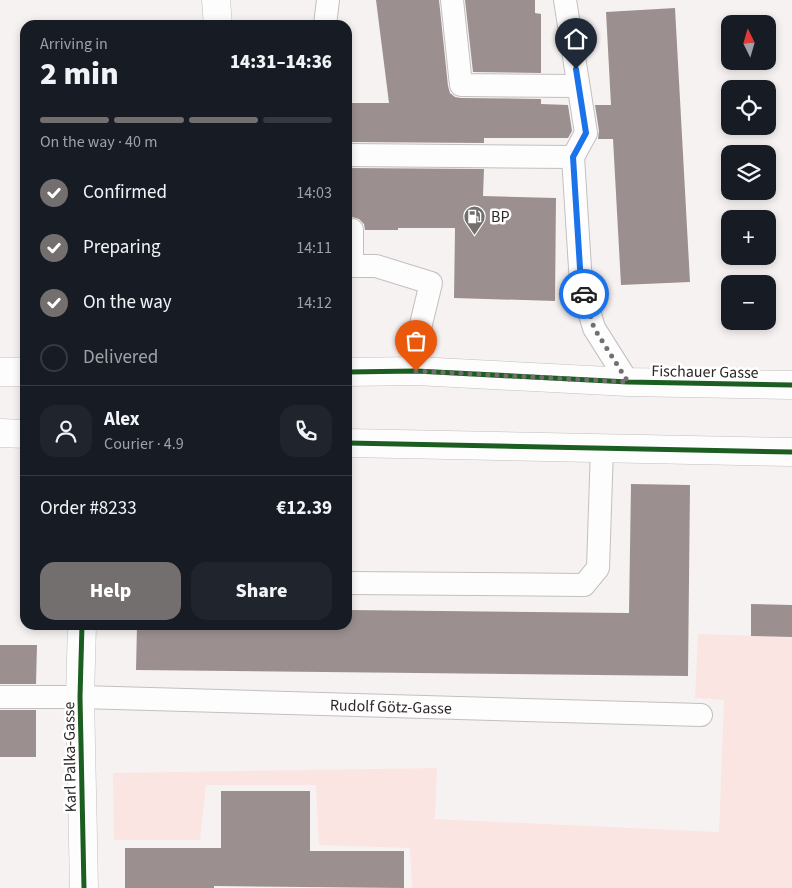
<!DOCTYPE html>
<meta charset="utf-8">
<style>
:root{--surface:#171b24;--page:#20242c;--text:#f1f3f6;--muted:#9ea1a6;--line:#363941;--accent:#736f6f}
body{margin:0;font-family:"Source Sans 3",sans-serif;background:var(--page);color:var(--text);height:100vh;display:flex;flex-direction:column;font-size:19px;white-space:nowrap}
*{box-sizing:border-box;margin:0}
p{font-size:16px;color:var(--muted)}
.icon{flex:none;width:28px;height:28px;fill:none;stroke:currentColor;stroke-width:2;stroke-linecap:round;stroke-linejoin:round}
.map{position:relative;flex:1;overflow:hidden}
.drawer{position:absolute;left:20px;top:20px;width:332px;height:610px;display:flex;flex-direction:column;background:var(--surface);border-radius:15px;box-shadow:0 2px 8px #0003}
.drawer>*{flex:none}
.needle{width:32px;rotate:355deg}
.tools{position:absolute;left:721px;top:15px;display:grid;gap:10px}
.tools a{display:grid;place-items:center;width:55px;height:55px;border-radius:10px;background:var(--surface);box-shadow:0 2px 8px #0003;font-size:25px}
.pin{position:absolute;display:grid;place-items:center;width:42px;height:42px;color:#fff;margin:-51px -21px;border-radius:50% 50% 50% 0;rotate:-45deg;box-shadow:0 0 5px #0007}
.pin .icon{rotate:45deg}
.courier{position:absolute;display:grid;place-items:center;width:50px;height:50px;margin:-25px;border:4px solid #1a73e8;border-radius:50%;background:#fff;color:#222;box-shadow:0 1px 6px #0007}
.overview em{font-style:normal;font-weight:800}
.overview div{display:flex;flex-direction:column-reverse}
.overview{display:flex;align-items:center;justify-content:space-between;height:85px;padding:0 20px}
h1{font-size:32px;font-weight:800;line-height:38px}
.bar{display:grid;grid-template-columns:repeat(4,1fr);gap:8px 5px;align-content:center;height:60px;padding:0 20px}
.bar i{height:6px;border-radius:4px;background:var(--line)}
.bar .selected{background:var(--accent)}
.bar p{grid-column:span 4}
.line{display:flex;align-items:center;gap:12px;padding:0 20px;border-top:1px solid var(--line)}
.line div{flex:1}
.round{display:grid;place-items:center;flex:none;width:52px;height:52px;border-radius:15px;background:var(--page)}
ol{padding:0 20px;list-style:none}
li{display:flex;align-items:center;gap:15px;height:55px}
li p{margin-inline-start:auto}
li .icon{padding:5px;border-radius:50%;background:var(--accent);color:#fff;stroke-width:4}
li:last-child{color:var(--muted)}
li i{width:28px;height:28px;border:2px solid var(--line);border-radius:50%}
.primary-button{display:flex;gap:10px;margin-top:auto;padding:10px 20px}
.primary-button a{flex:1;height:58px;border-radius:15px;background:var(--accent);color:#fff;font-size:20px;font-weight:800;line-height:58px;text-align:center}
.primary-button a+a{background:var(--page);color:var(--text)}
.map>svg:first-child{display:block}
.green{fill:#fbe5e3}
.building{fill:#9b908f}
.lines{fill:none;stroke-linecap:round;stroke-linejoin:round}
.service-casing{stroke:#c3bfbf;stroke-width:24}
.minor-casing{stroke:#c3bfbf;stroke-width:29}
.secondary-casing{stroke:#c3bfbf;stroke-width:29}
.service{stroke:#fefdfd;stroke-width:22}
.minor{stroke:#fefdfd;stroke-width:28}
.secondary{stroke:#fefdfd;stroke-width:28}
.cycleway-casing{stroke:#fff;stroke-width:8}
.cycleway{stroke:#1b5e20;stroke-width:5}
.done{stroke:#736f6f;stroke-width:5;stroke-dasharray:0 9}
.route{stroke:#1a73e8;stroke-width:6}
.labels{text-anchor:middle;stroke-width:5;stroke-linejoin:round;paint-order:stroke}
.poi-label{font-size:16px;fill:#2c2828;stroke:#fff;text-anchor:start}
.street-label{font-size:16px;fill:#2c2828;stroke:#fff}
</style>
<div class="map">
<svg width="792" height="888" viewBox="0 0 792 888">
<rect width="100%" height="100%" fill="#f7f2f2"/>
<path class="green" d="M 698,634 L 792,637 L 792,888 L 412,888 L 410,848 L 319,845 L 316,785 L 206,785 L 200,840 L 114,840 L 113,773 L 437,768 L 435,819 L 719,832 L 724,700 L 695,698 Z"/>
<g class="building">
<path d="M 376,0 L 439,0 L 448,86 L 450,93 L 455,97 L 461,98 L 541,99 L 541,104 L 568,105 L 572,131 L 568,138 L 484,138 L 484,143 L 348,142 L 348,103 L 389,103 Z"/>
<path d="M 465,0 L 535,0 L 535,13 L 541,14 L 541,73 L 473,72 Z"/>
<path d="M 675,8 L 690,282 L 621,285 L 613,139 L 598,139 L 599,131 L 595,105 L 611,105 L 606,12 Z"/>
<path d="M 348,168 L 484,169 L 483,196 L 556,198 L 555,301 L 454,298 L 455,228 L 398,228 L 398,230 L 365,230 L 364,224 L 359,219 L 352,217 L 348,218 Z"/>
<path d="M 631,484 L 690,485 L 688,676 L 136,670 L 137,625 L 348,625 L 348,610 L 629,613 Z"/>
<path d="M 751,604 L 792,605 L 792,637 L 751,636 Z"/>
<path d="M 0,645 L 37,645 L 36,684 L 0,684 Z"/>
<rect x="0" y="710" width="36" height="47"/>
<path d="M 221,791 L 310,791 L 310,851 L 404,851 L 404,888 L 214,886 L 214,888 L 125,888 L 125,848 L 221,848 Z"/>
</g>
<g class="lines">
<defs>
<g id="service">
<path d="M 452,0 L 461,85 L 578,86"/>
<path d="M 565,0 L 586,133 L 573,157"/>
<path d="M 325,25 L 328,0"/>
<path d="M 348,155 L 573,157 L 581,284 L 594,328 L 628,382"/>
<path d="M 348,266 L 376,266 L 431,283 L 421,324 L 416,371"/>
<path d="M 352,266 L 352,230"/>
<path d="M 348,583 L 584,585 L 598,568 L 602,448"/>
<path id="s1" d="M 0,697 L 80,697 L 701,715"/>
</g>
<g id="minor">
<path d="M 216,0 L 218,25"/>
<path d="M 0,433 L 25,434"/>
<path d="M 348,443 L 792,452"/>
<path d="M 82,625 L 80,697 L 84,888"/>
</g>
<g id="secondary">
<path d="M 0,372 L 25,372"/>
<path d="M 348,372 L 416,371 L 628,382 L 792,385"/>
</g>
</defs>
<use href="#service" class="service-casing"/>
<use href="#minor" class="minor-casing"/>
<use href="#secondary" class="secondary-casing"/>
<use href="#service" class="service"/>
<use href="#minor" class="minor"/>
<use href="#secondary" class="secondary"/>
<defs>
<g id="cycleway">
<path d="M 348,372 L 416,371 L 628,382 L 792,385"/>
<path d="M 348,443 L 792,452"/>
<path d="M 82,625 L 80,697 L 84,888"/>
</g>
</defs>
<use href="#cycleway" class="cycleway-casing"/>
<use href="#cycleway" class="cycleway"/>
</g>
<g class="lines">
<path class="done" d="M 416,371 L 628,382 L 594,328 L 584,294"/>
<path class="route" d="M 576,69 L 586,133 L 573,157 L 581,284 L 584,294"/>
</g>
<defs>
<symbol id="fuel-pin" viewBox="-11 -11 22 30"><path d="M0 17L-7.5 6A9.5 9.5 0 1 1 7.5 6Z" fill="#736f6f" stroke="#fff"/><path d="M-5.5-6h7V0h2V4h1.3V-2.5L3-4.5l.8-.8L6-3V5H2.5V1h-1V6h-7ZM-4.2-4.7v3.2H.2V-4.7Z" fill="#fff"/></symbol>
</defs>
<g fill-rule="evenodd">
<use href="#fuel-pin" x="462" y="204" width="25" height="34"/>
</g>
<g class="labels">
<g class="poi-label">
<text x="491" y="222">BP</text>
</g>
<g class="street-label">
<text transform="translate(705 371) rotate(1)" y="6">Fischauer Gasse</text>
<text dy="6" stroke="none"><textPath href="#s1" startOffset="391">Rudolf Götz-Gasse</textPath></text>
<text transform="translate(69 757) rotate(-91)" y="6">Karl Palka-Gasse</text>
</g>
</g>
</svg>
<div class="tools">
<a><svg class="needle" viewBox="-14 -14 28 28"><path d="M0-13l5 13h-10z" fill="#e53935"/><path d="M0 13l5-13h-10z" fill="#9ea1a6"/></svg></a>
<a><svg class="icon" aria-label="locate" viewBox="0 0 24 24"><circle cx="12" cy="12" r="6"/><path d="M12 2v4M12 18v4M2 12h4M18 12h4"/></svg></a>
<a><svg class="icon" aria-label="layers" viewBox="0 0 24 24"><path d="M12 4l9 5-9 5-9-5zM3 14l9 5 9-5"/></svg></a>
<a>+</a>
<a>−</a>
</div>
<div class="pin" style="left:416px;top:371px;background:#ea580c"><svg class="icon" aria-label="bag" viewBox="0 0 24 24"><path d="M5 8h14l-1 12H6zM9 8a3 3 0 0 1 6 0"/></svg></div>
<div class="pin" style="left:576px;top:69px;background:#1f2937"><svg class="icon" aria-label="home" viewBox="0 0 24 24"><path d="M3 11l9-7 9 7M6 9v11h12V9"/></svg></div>
<div class="courier" style="left:584px;top:294px"><svg class="icon" aria-label="car" viewBox="0 0 24 24"><path d="M5 17H2v-5l4-1 3-4h7l3 4 3 1v5h-3M9 17h6M6 11h13"/><circle cx="7" cy="17" r="2"/><circle cx="17" cy="17" r="2"/></svg></div>
<section class="drawer">
<div class="overview"><div><h1>2 min</h1><p>Arriving in</p></div><em>14:31–14:36</em></div>
<div class="bar"><i class="selected"></i><i class="selected"></i><i class="selected"></i><i></i><p>On the way · 40 m</p></div>
<ol>
<li><svg class="icon" aria-label="check" viewBox="0 0 24 24"><path d="M5 12l5 5 9-10"/></svg>Confirmed<p>14:03</p></li>
<li><svg class="icon" aria-label="check" viewBox="0 0 24 24"><path d="M5 12l5 5 9-10"/></svg>Preparing<p>14:11</p></li>
<li><svg class="icon" aria-label="check" viewBox="0 0 24 24"><path d="M5 12l5 5 9-10"/></svg>On the way<p>14:12</p></li>
<li><i></i>Delivered</li>
</ol>
<div class="line" style="height:90px"><a class="round"><svg class="icon" aria-label="person" viewBox="0 0 24 24"><circle cx="12" cy="8" r="4"/><path d="M4 21q1-7 8-7t8 7"/></svg></a><div><b>Alex</b><p>Courier · 4.9</p></div><a class="round"><svg class="icon" aria-label="phone" viewBox="0 0 24 24"><path d="M5 4h4l2 5-3 2q2 4 5 5l2-3 5 2v4C11 20 4 13 5 4z"/></svg></a></div>
<div class="line" style="height:65px"><div>Order #8233</div><b>€12.39</b></div>
<div class="primary-button"><a>Help</a><a>Share</a></div>
</section>
</div>
